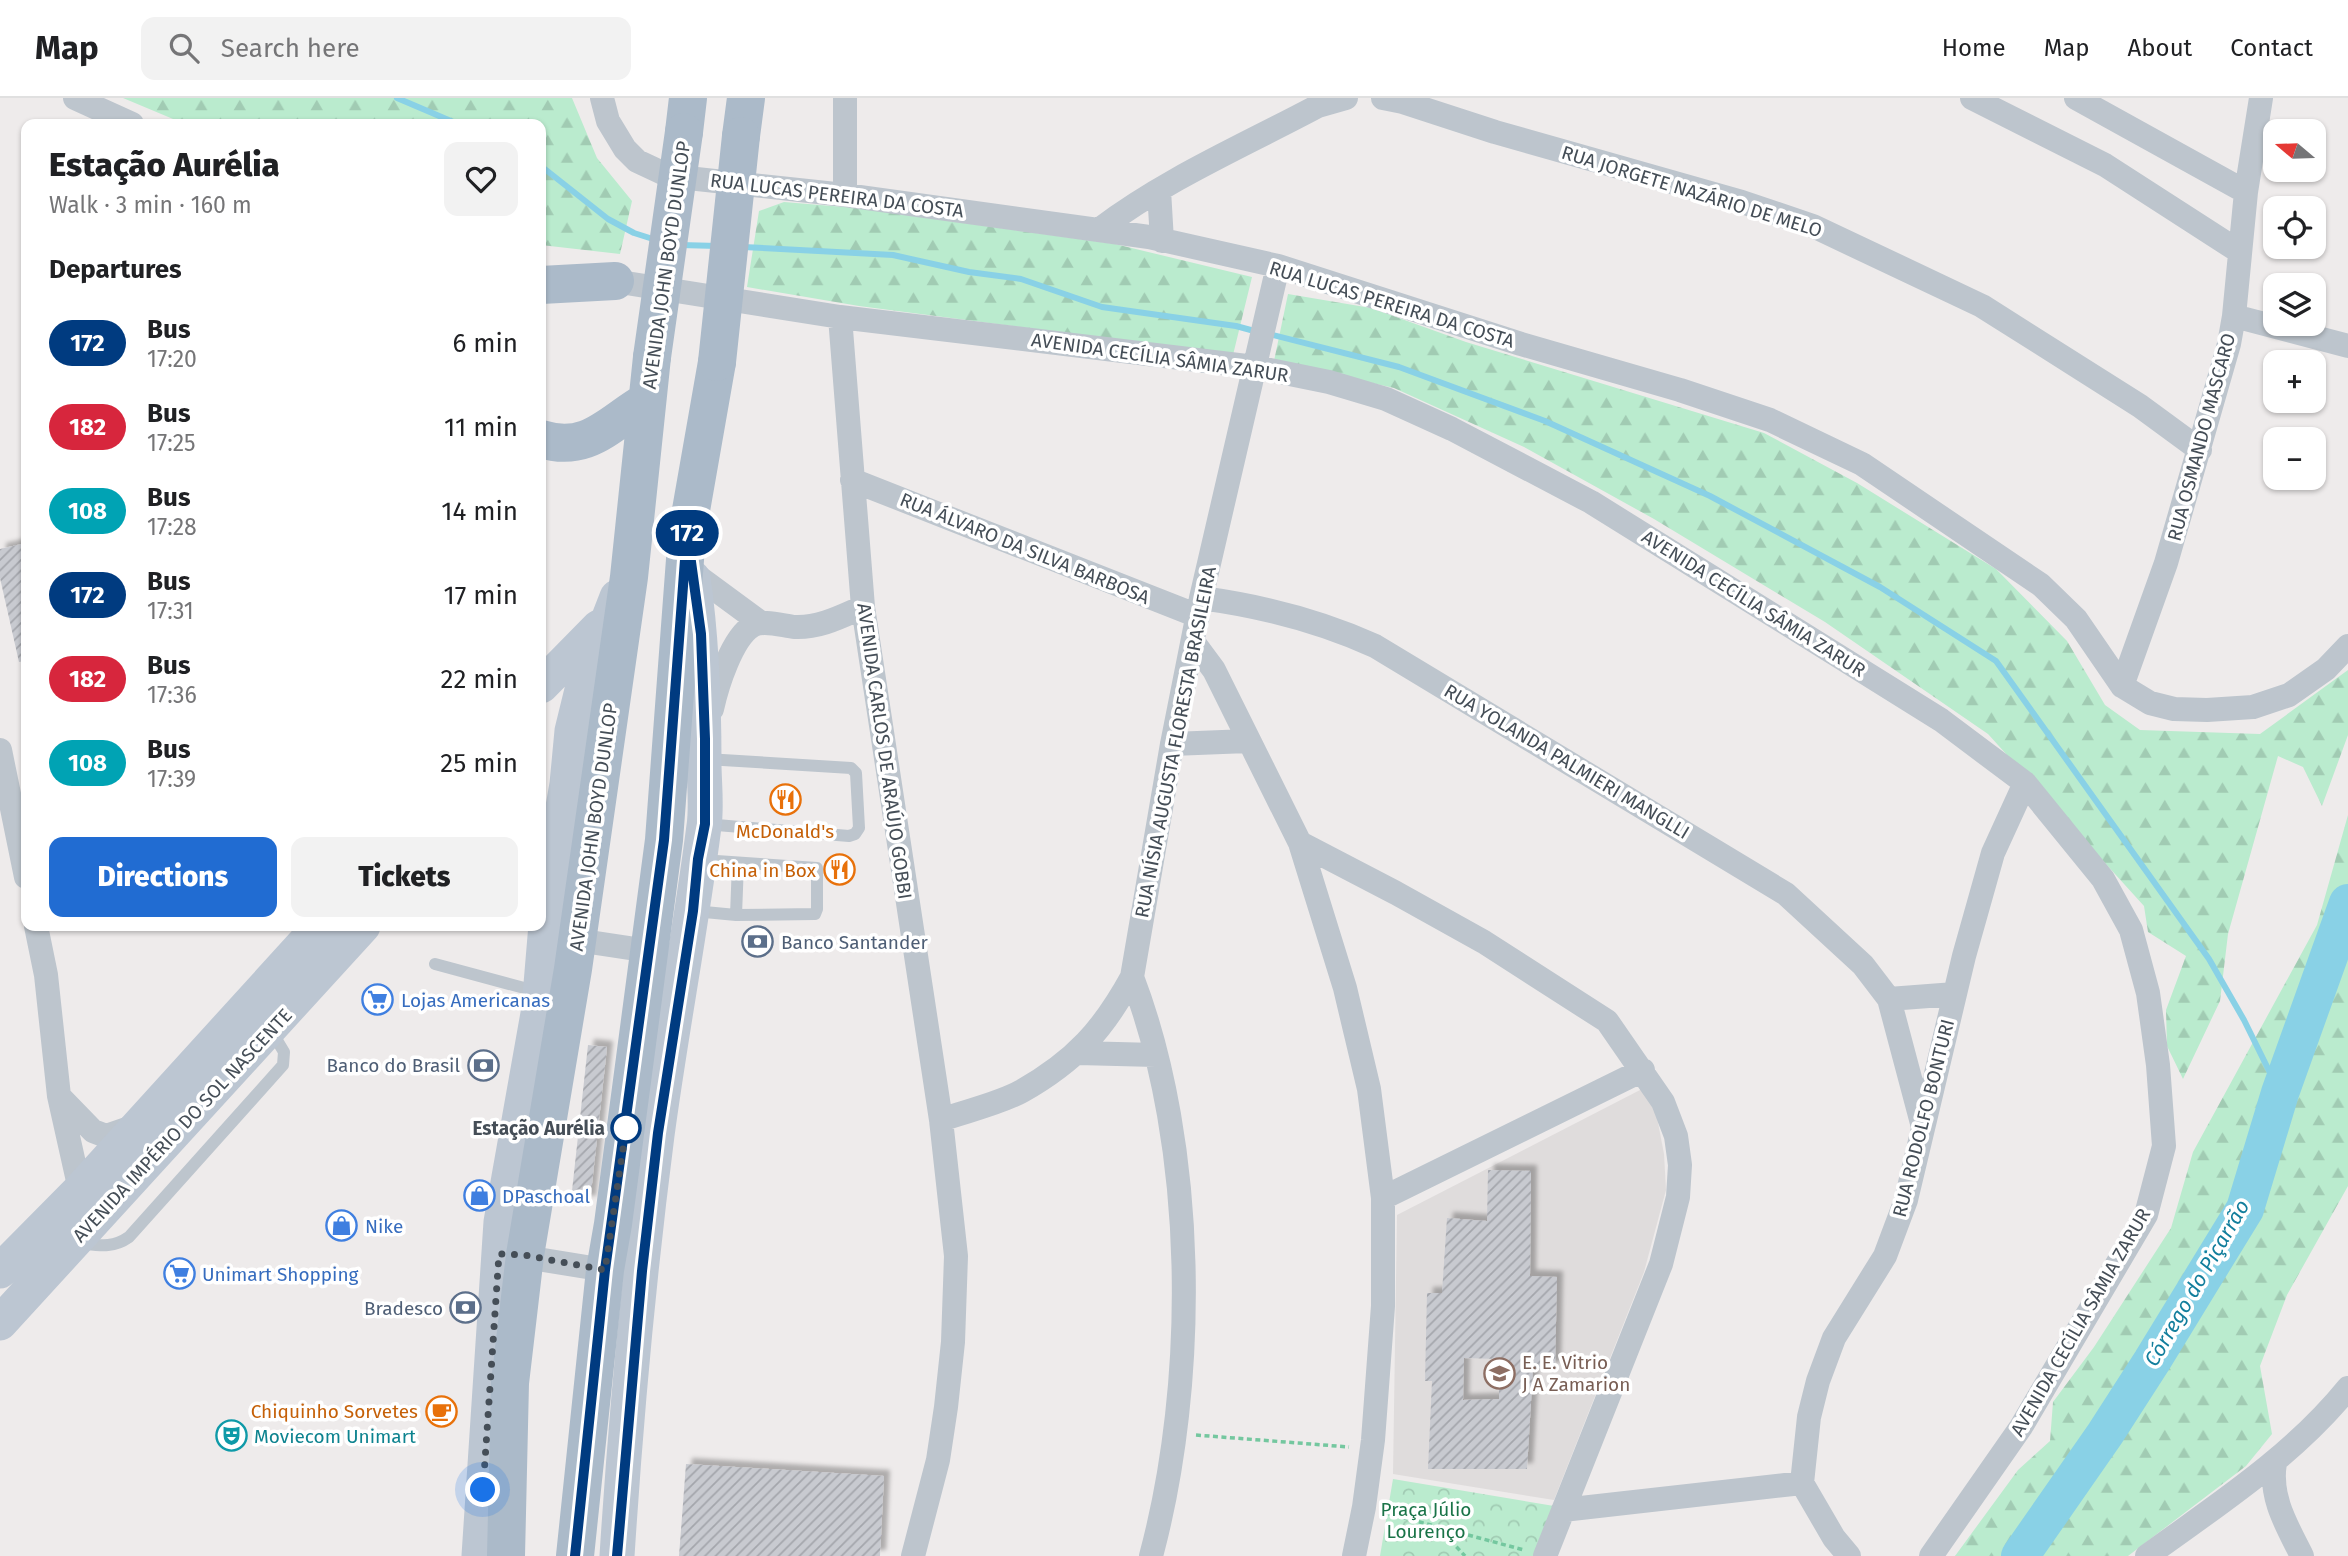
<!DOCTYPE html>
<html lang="en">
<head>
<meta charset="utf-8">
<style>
  body { margin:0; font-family:"Fira Sans",sans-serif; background:#f2f2f2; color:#202124; height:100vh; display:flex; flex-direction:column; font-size:26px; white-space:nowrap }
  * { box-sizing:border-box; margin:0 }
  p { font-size:23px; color:#757577 }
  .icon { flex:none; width:38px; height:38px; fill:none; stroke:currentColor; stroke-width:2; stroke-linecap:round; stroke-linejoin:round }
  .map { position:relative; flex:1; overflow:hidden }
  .sheet { position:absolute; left:21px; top:21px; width:525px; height:812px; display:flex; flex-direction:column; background:#fff; border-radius:14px; box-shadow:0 2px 5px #0004 }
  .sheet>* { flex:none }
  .badge { padding:0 14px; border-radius:23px; font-size:24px; line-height:46px }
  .needle { width:46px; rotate:289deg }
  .tools { position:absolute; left:2263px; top:21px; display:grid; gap:14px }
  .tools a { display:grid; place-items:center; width:63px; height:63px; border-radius:14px; background:#fff; box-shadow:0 2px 5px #0004; font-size:35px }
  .you { position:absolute; width:35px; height:35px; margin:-18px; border:5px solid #fff; border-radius:50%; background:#1a73e8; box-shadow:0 0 0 10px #1a73e833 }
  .map>.badge { position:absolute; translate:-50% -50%; box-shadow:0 0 0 4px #fff }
  h2 { padding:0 28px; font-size:26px; line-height:63px }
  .round { display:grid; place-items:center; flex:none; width:74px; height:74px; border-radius:14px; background:#f2f2f2 }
  .summary { display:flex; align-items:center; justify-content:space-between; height:119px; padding:0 28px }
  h1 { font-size:33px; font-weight:800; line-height:52px }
  .button { display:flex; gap:14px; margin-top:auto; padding:14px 28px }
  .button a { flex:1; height:80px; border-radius:14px; background:#216cd2; color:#fff; font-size:28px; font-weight:800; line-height:80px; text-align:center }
  .button a+a { background:#f2f2f2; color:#202124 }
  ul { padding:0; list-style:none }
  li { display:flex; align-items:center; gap:21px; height:84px; padding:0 28px }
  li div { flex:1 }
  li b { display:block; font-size:26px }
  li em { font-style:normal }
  li .badge { min-width:77px; font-weight:700; text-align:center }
  header { display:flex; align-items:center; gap:42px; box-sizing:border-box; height:98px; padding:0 35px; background:#fff; border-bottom:2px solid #e0e0e0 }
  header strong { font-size:33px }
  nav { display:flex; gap:38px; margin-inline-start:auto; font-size:24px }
  .search { width:490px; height:63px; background:#f2f2f2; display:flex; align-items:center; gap:18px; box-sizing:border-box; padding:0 24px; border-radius:14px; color:#757577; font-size:26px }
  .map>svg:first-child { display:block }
  .education { fill:#dfdcdc }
  .forest { fill:url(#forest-firs) }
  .park { fill:url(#park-crowns) }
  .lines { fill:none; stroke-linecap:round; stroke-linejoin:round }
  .stream { stroke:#89d1e6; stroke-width:6 }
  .river { stroke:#89d1e6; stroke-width:38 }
  .building { fill:url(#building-hatch); fill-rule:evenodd; filter:url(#shadow) }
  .path { stroke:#74c79f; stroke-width:3.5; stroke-dasharray:5 3.5; stroke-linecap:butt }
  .lane { stroke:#bdc5cd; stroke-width:12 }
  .street { stroke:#bdc5cd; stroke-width:24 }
  .secondary { stroke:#bcc6d2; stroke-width:35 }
  .primary { stroke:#abbac9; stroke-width:38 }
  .primary-bridge { stroke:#abbac9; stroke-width:38 }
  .line-casing { stroke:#fff; stroke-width:16 }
  .line { stroke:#003b80; stroke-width:10 }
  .walk { stroke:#454e57; stroke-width:7; stroke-dasharray:0 12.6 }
  .stop-dot { fill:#fff; stroke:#003b80; stroke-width:3.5 }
  .labels { text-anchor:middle; stroke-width:7; stroke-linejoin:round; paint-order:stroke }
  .street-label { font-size:19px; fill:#454e57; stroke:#fff }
  .food-label { font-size:19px; fill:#c56008; stroke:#fff; text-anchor:end }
  .service-label { font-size:19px; fill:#4e5e75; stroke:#fff; text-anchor:end }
  .shop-label { font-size:19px; fill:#366cbe; stroke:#fff; text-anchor:start }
  .stop-label { font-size:19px; font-weight:bold; fill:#454e57; stroke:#fff; text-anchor:end }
  .education-label { font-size:19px; fill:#785e54; stroke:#fff; text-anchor:start }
  .culture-label { font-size:19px; fill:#0d838f; stroke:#fff; text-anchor:start }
  .park-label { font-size:19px; fill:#1a7448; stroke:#fff }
  .water-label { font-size:21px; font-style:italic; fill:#127e9c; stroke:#fff }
</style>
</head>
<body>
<header>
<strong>Map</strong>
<div class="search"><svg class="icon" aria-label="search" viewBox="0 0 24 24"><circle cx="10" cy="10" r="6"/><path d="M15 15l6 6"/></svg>Search here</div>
<nav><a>Home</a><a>Map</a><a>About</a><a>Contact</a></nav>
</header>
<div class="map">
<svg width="2348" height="1458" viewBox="0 0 2348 1458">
  <defs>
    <pattern id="forest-firs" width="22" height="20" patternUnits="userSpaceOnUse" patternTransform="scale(1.75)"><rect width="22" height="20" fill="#baebce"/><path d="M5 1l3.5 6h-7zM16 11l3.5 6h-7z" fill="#a1cbb3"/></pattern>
    <pattern id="park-crowns" width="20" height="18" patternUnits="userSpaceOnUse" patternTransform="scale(1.75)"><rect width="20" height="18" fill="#baebce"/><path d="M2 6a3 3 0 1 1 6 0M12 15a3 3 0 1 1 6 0" fill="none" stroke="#a1cbb3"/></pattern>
    <pattern id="building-hatch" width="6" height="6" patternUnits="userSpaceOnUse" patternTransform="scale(1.75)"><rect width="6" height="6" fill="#c8cad0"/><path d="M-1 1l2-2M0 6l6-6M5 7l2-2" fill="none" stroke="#a4a6ac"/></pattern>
    <filter id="shadow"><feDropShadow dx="6" dy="-6" stdDeviation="2" flood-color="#0004"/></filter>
  </defs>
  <rect width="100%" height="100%" fill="#eeebeb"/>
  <path class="education" d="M 1642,991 L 1656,1014 L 1664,1056 L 1666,1092 L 1644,1174 L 1554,1402 L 1393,1376 L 1397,1117 Z"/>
  <path class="forest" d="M 123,0 L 572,0 L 597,60 L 632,103 L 620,156 L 541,147 L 541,26 L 185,26 Z
    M 784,104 L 856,110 L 1115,146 L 1252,179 L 1233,257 L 859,208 L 747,189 L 759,113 Z
    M 1288,196 L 1371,210 L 1466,244 L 1764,335 L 1857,385 L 1996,471 L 2067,543 L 2105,607 L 2140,632 L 2260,636 L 2348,572 L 2348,637 L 2322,708 L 2303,669 L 2278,658 L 2228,836 L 2220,903 L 2183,981 L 2167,948 L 2166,912 L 2186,858 L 2148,834 L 2144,808 L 1988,636 L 1825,524 L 1654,421 L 1524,349 L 1394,290 L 1274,263 Z
    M 2348,717 L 2348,1088 L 2287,1197 L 2260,1268 L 2272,1336 L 2246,1368 L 2128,1458 L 1955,1458 L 2018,1372 L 2050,1343 L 2053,1304 L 2094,1249 L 2171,1130 L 2193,1054 L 2317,827 Z"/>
  <path class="park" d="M 1393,1381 L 1554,1408 L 1534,1458 L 1380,1458 Z"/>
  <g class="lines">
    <path class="stream" d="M 397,0 L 458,26
      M 541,68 L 608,121 L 634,135 L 656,142
      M 680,147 L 718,148
      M 743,149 L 893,157 L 969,174 L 1021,181 L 1102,209 L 1236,228 L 1258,234
      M 1269,236 L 1399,269 L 1545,323 L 1710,398 L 1880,489 L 1996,563 L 2209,861 L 2244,922 L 2280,995"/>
    <path class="river" d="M 2020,1458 L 2105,1336 L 2152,1263 L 2245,1111 L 2280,995 L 2348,805"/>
  </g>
  <path class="building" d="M 26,445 L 26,563 L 19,564 L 0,480 L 0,451 Z
    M 588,947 L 607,949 L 590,1104 L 571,1102 Z
    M 1488,1072 L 1531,1073 L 1530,1178 L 1557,1179 L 1555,1270 L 1533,1270 L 1527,1371 L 1428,1371 L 1432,1283 L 1425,1283 L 1427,1195 L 1442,1195 L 1447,1120 L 1487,1123 ZM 1464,1260 L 1499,1261 L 1499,1301 L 1463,1302 Z
    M 686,1366 L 884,1378 L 880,1458 L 679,1458 Z"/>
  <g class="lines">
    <path class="path" d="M 1196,1337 L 1349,1349
      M 1386,1415 L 1524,1452
      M 1439,1430 L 1465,1458"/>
    <path class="lane" d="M 705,726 L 849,738 L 855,736 L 859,730 L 856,675 L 851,670 L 706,661
      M 702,762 L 817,770 L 817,811 L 815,816 L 736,817 L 738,765
      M 694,813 L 736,817
      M 435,866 L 539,894
      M 78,1145 C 98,1147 112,1151 129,1139 L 283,967 L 284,954 L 272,934"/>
    <path class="street" d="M 75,0 L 132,26
      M 602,0 L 608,23 L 625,51 L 637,63 L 669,78 L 845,97 L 1149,139 L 1278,168 L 1521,246 L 1680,292 L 1770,322 L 1862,366 L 2041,487 L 2076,521 L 2122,588 L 2150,605 L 2174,611 L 2207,612 L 2253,609 L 2289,597 L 2326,571 L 2348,548
      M 845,0 L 845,97
      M 1383,0 L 1403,4 L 1495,34 L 1742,104 L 1813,128 L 1982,208 L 2140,308 L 2200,352
      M 1972,0 L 2105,67 L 2240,154
      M 2076,0 L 2246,94
      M 1159,92 L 1162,143
      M 1100,131 C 1166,81 1245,47 1318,8 L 1346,0
      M 601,181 L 840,219 L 1255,269 L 1329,284 L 1386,301 L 1452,331 L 1591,404 L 1941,622 L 2025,685 L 2103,781 L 2131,832 L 2148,895 L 2158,967 L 2164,1048 L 2146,1117 L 2021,1329 L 1931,1458
      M 2234,218 L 2348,248
      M 840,219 L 863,509 L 941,1022 L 956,1158 L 953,1244 L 946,1309 L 938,1362 L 913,1458
      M 852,382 L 1198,518
      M 693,475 L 761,525
      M 1201,500 C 1261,508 1320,523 1375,548 L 1786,796 L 1863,867 L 1889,901 L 1923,1029
      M 1194,545 L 1214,572 L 1300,745 L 1345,890 L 1369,991 L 1383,1100 L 1383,1208 L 1373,1342 L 1364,1409 L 1354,1458
      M 2122,588 L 2166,465 L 2229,246 L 2234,218 L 2246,94 L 2261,0
      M 712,611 C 717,588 732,540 752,528 C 763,521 783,528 795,529 C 820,530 842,518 863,509
      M 1172,646 L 1248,643
      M 0,652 L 26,779
      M 1300,745 L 1396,795 L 1484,844 L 1607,923 L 1663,1004 L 1676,1038 L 1680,1067 L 1678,1099 L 1661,1166 L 1545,1458
      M 36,828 L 46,877 L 59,998 L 80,1092
      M 563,840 L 649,853 L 661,857
      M 1132,879 C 1197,1049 1198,1283 1151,1458
      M 1889,901 L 1955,896
      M 1078,955 L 1156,957
      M 59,998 L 93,1033 L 106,1038 L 135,1028
      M 941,1022 C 966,1013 999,1006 1022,993 C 1075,963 1103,932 1132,879 L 1172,646 L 1201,500 L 1278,168
      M 1383,1100 L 1643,972
      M 513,1157 L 605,1172 L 619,1173
      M 2275,1365 C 2269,1399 2287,1428 2302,1458
      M 1563,1412 L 1802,1385
      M 1849,1458 L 1834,1440 L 1802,1385 L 1809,1319 L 1818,1283 L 1834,1240 L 1885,1158 L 1906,1102 L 1964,858 L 1993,755 L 2025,685
      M 2147,1458 C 2217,1407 2292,1359 2348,1290"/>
    <path class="secondary" d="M 541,588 L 599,529
      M 0,1173 L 80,1092 L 320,828
      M 0,1225 L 363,828
      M 479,1458 L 501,1124 L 539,910 L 549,791 L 567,686 L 572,633 L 584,584 L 617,499
      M 617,1458 C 626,1317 639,1176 657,1037 C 671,933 691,831 704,728 C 707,708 704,685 704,665 C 704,602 702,542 693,480"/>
    <path class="primary" d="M 684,34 L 688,0
      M 741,38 L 746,0
      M 541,187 L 615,183
      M 541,341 C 589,356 610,324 647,303
      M 506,1458 L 510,1285 L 525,1157 L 573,871 L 629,479 L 652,259
      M 575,1458 L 605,1172 L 613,1126 L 664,742 L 687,435 L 717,264"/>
    <path class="primary-bridge" d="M 652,259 L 684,34
      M 717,264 L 741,38"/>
  </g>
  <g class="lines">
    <defs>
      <path id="line" d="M 575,1458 L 605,1172 L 664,742 L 687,435 L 701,536 L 705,641 L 705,726 L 698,761 L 693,813 L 658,1035 L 642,1173 L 617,1458"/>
    </defs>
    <use href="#line" class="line-casing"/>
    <use href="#line" class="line"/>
    <path class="walk" d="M 483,1392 L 499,1156 L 524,1157 L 605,1172 L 628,1017 L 626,1030"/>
  </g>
  <defs>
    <symbol id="restaurant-ring" viewBox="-11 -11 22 22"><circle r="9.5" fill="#fff" stroke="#e8710a" stroke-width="1.5"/><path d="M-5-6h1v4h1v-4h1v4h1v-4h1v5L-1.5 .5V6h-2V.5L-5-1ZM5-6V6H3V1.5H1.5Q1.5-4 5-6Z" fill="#e8710a"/></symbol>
    <symbol id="bank-ring" viewBox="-11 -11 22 22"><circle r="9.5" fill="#fff" stroke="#5c6f8a" stroke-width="1.5"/><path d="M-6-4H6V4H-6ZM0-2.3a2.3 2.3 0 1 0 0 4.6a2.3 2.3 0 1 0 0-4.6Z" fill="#5c6f8a"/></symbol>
    <symbol id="supermarket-ring" viewBox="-11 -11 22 22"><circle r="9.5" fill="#fff" stroke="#3f7fe0" stroke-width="1.5"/><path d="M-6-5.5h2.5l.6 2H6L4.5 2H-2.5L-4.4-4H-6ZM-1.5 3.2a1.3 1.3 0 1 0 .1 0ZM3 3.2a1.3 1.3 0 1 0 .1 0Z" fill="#3f7fe0"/></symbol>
    <symbol id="shop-ring" viewBox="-11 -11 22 22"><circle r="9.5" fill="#fff" stroke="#3f7fe0" stroke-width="1.5"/><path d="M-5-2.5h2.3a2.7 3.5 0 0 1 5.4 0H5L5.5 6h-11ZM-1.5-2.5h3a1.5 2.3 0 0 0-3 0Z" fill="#3f7fe0"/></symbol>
    <symbol id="school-ring" viewBox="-11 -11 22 22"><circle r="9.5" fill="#fff" stroke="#8d6e63" stroke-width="1.5"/><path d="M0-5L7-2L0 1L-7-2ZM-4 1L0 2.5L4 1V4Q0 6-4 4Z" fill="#8d6e63"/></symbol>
    <symbol id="cafe-ring" viewBox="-11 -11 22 22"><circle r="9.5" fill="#fff" stroke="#e8710a" stroke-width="1.5"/><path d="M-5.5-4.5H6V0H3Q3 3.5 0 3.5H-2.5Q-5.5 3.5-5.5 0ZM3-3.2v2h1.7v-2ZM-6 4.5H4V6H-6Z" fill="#e8710a"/></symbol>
    <symbol id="theatre-ring" viewBox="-11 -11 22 22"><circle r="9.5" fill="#fff" stroke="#0f9aa8" stroke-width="1.5"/><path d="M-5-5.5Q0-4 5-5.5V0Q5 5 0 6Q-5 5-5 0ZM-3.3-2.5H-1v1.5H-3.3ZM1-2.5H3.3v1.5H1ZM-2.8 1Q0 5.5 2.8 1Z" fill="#0f9aa8"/></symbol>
  </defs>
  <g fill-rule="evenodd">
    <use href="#restaurant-ring" x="768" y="684" width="35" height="35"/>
    <use href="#restaurant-ring" x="822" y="754" width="35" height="35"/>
    <use href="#bank-ring" x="740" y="826" width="35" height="35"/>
    <use href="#supermarket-ring" x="360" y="884" width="35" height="35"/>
    <use href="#bank-ring" x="466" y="950" width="35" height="35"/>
    <use href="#shop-ring" x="462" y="1080" width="35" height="35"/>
    <use href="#shop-ring" x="324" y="1110" width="35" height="35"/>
    <use href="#supermarket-ring" x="162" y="1158" width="35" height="35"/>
    <use href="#bank-ring" x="448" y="1192" width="35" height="35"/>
    <use href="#school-ring" x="1482" y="1258" width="35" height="35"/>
    <use href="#cafe-ring" x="424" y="1296" width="35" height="35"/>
    <use href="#theatre-ring" x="214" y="1320" width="35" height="35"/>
  </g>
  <circle class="stop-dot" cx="626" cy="1030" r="14"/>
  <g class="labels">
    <g class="street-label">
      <text transform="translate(1692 93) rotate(17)" y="7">RUA JORGETE NAZÁRIO DE MELO</text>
      <text transform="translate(837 97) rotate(7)" y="7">RUA LUCAS PEREIRA DA COSTA</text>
      <text transform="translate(666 167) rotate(-82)" y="7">AVENIDA JOHN BOYD DUNLOP</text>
      <text transform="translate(1392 206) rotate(17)" y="7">RUA LUCAS PEREIRA DA COSTA</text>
      <text transform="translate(1160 259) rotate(8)" y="7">AVENIDA CECÍLIA SÂMIA ZARUR</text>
      <text transform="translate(2201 339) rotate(-75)" y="7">RUA OSMANDO MASCARO</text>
      <text transform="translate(1025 450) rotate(22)" y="7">RUA ÁLVARO DA SILVA BARBOSA</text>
      <text transform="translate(1754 505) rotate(32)" y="7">AVENIDA CECÍLIA SÂMIA ZARUR</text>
      <text transform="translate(1175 644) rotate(-79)" y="7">RUA NÍSIA AUGUSTA FLORESTA BRASILEIRA</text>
      <text transform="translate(885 653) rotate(82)" y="7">AVENIDA CARLOS DE ARAÚJO GOBBI</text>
      <text transform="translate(1567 663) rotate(31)" y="7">RUA YOLANDA PALMIERI MANGLLI</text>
      <text transform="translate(593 729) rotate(-82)" y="7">AVENIDA JOHN BOYD DUNLOP</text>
      <text transform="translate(1923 1020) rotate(-76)" y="7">RUA RODOLFO BONTURI</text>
      <text transform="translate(182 1027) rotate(-47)" y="7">AVENIDA IMPÉRIO DO SOL NASCENTE</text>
      <text transform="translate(2080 1224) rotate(-60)" y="7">AVENIDA CECÍLIA SÂMIA ZARUR</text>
    </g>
    <g class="food-label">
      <text x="785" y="740" text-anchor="middle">McDonald's</text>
      <text x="816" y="779">China in Box</text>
      <text x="418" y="1320">Chiquinho Sorvetes</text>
    </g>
    <g class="service-label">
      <text x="781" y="851" text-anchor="start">Banco Santander</text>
      <text x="460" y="974">Banco do Brasil</text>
      <text x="443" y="1217">Bradesco</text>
    </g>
    <g class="shop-label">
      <text x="401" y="909">Lojas Americanas</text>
      <text x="502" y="1105">DPaschoal</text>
      <text x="365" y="1135">Nike</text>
      <text x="202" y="1183">Unimart Shopping</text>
    </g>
    <g class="stop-label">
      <text x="605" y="1037">Estação Aurélia</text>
    </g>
    <g class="education-label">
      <text x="1522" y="1271">E. E. Vitrio<tspan x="1522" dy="22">J A Zamarion</tspan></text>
    </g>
    <g class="culture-label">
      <text x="254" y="1345">Moviecom Unimart</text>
    </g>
    <g class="park-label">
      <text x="1426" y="1418">Praça Júlio<tspan x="1426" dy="22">Lourenço</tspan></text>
    </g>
    <g class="water-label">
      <text transform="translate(2197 1185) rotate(-60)" y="7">Córrego do Piçarrão</text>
    </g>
  </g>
</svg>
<div class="tools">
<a><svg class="needle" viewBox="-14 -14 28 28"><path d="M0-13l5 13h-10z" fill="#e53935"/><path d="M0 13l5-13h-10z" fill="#757577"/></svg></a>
<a><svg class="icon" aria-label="locate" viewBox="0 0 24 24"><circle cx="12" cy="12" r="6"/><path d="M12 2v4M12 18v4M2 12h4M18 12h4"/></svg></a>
<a><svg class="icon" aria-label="layers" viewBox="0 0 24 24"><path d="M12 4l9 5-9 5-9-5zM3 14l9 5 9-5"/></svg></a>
<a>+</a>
<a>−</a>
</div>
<div class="you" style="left:483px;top:1392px"></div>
<b class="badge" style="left:687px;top:435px;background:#003b80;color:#fff">172</b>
<section class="sheet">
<div class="summary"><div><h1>Estação Aurélia</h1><p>Walk · 3 min · 160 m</p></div><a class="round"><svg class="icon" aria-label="heart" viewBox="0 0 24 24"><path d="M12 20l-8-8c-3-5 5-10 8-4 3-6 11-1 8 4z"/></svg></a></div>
<h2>Departures</h2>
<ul>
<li><span class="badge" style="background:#003b80;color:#fff">172</span><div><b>Bus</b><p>17:20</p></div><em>6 min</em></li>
<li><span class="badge" style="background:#d7263d;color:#fff">182</span><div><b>Bus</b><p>17:25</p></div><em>11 min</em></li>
<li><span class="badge" style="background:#00a3b4;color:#fff">108</span><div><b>Bus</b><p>17:28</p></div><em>14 min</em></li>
<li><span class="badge" style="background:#003b80;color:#fff">172</span><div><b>Bus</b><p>17:31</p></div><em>17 min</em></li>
<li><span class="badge" style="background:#d7263d;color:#fff">182</span><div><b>Bus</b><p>17:36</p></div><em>22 min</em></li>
<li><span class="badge" style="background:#00a3b4;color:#fff">108</span><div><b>Bus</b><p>17:39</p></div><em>25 min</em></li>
</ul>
<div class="button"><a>Directions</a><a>Tickets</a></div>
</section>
</div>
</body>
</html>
